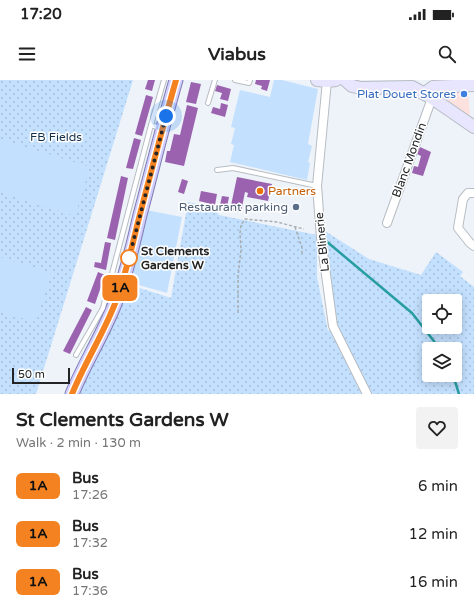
<!DOCTYPE html>
<html lang="en">
<head>
<meta charset="utf-8">
<style>
  body { margin:0; font-family:"Varela Round",sans-serif; background:#f2f2f2; color:#222; height:100vh; display:flex; flex-direction:column; font-size:15px; white-space:nowrap }
  * { box-sizing:border-box; margin:0 }
  p { font-size:13px; color:#767676 }
  .icon { flex:none; width:22px; height:22px; fill:none; stroke:currentColor; stroke-width:2; stroke-linecap:round; stroke-linejoin:round }
  .map { position:relative; height:314px; overflow:hidden }
  .sheet { display:flex; flex-direction:column; background:#fff; flex:1 }
  .sheet>* { flex:none }
  .badge { padding:0 8px; border-radius:6px; font-size:14px; line-height:26px }
  .buttons { position:absolute; left:422px; top:214px; display:grid; gap:8px }
  .buttons a { display:grid; place-items:center; width:40px; height:40px; border-radius:4px; background:#fff; box-shadow:0 2px 10px #0003; font-size:20px }
  .scale { position:absolute; left:12px; bottom:10px; width:58px; box-sizing:border-box; padding-left:4px; border:2px solid #222426; border-top:0; font-size:11px; line-height:14px; white-space:nowrap; color:#222426; -webkit-text-stroke:3px #fff; paint-order:stroke }
  .you { position:absolute; width:20px; height:20px; margin:-10px; border:3px solid #fff; border-radius:50%; background:#1a73e8; box-shadow:0 0 0 6px #1a73e833 }
  .map>.badge { position:absolute; translate:-50% -50%; box-shadow:0 0 0 2px #fff }
  .round { display:grid; place-items:center; flex:none; width:42px; height:42px; border-radius:4px; background:#f2f2f2 }
  .summary { display:flex; align-items:center; justify-content:space-between; height:68px; padding:0 16px }
  h1 { font-size:19px; font-weight:800; line-height:30px }
  ul { padding:0; list-style:none }
  li { display:flex; align-items:center; gap:12px; height:48px; padding:0 16px }
  li div { flex:1 }
  li b { display:block; font-size:15px }
  li em { font-style:normal }
  li .badge { min-width:44px; font-weight:700; text-align:center }
  .status { display:flex; justify-content:space-between; align-items:center; height:28px; padding:0 20px; background:#fff; direction:ltr }
  .status svg { height:11px; fill:currentColor }
  header { display:flex; justify-content:space-between; align-items:center; height:52px; padding:0 16px; background:#fff; font-size:18px; font-weight:800 }
  .map>svg:first-child { display:block }
  .commercial { fill:#fce1df }
  .grass { fill:url(#grass-dots); fill-rule:evenodd }
  .garden { fill:#c3e0fe }
  .lines { fill:none; stroke-linecap:round; stroke-linejoin:round }
  .stream { stroke:#289ea2; stroke-width:2.5 }
  .building { fill:#9b63af }
  .service-casing { stroke:#b7bdc2; stroke-width:6 }
  .minor-casing { stroke:#b7bdc2; stroke-width:10 }
  .secondary-casing { stroke:#b7bdc2; stroke-width:14 }
  .primary-casing { stroke:#807cb2; stroke-width:15 }
  .path { stroke:#a8adb1; stroke-width:1.5; stroke-dasharray:3 2; stroke-linecap:butt }
  .service { stroke:#fff; stroke-width:4 }
  .minor { stroke:#fff; stroke-width:8 }
  .secondary { stroke:#e8e6ff; stroke-width:12 }
  .primary { stroke:#d1cdfe; stroke-width:13 }
  .line-casing { stroke:#fff; stroke-width:9 }
  .line { stroke:#f58220; stroke-width:6 }
  .walk { stroke:#222426; stroke-width:4; stroke-dasharray:0 7.2 }
  .shop-dot { fill:#3f7fe0; stroke:#fff; stroke-width:1.5 }
  .food-dot { fill:#e8710a; stroke:#fff; stroke-width:1.5 }
  .service-dot { fill:#5c6f8a; stroke:#fff; stroke-width:1.5 }
  .stop-dot { fill:#fff; stroke:#f58220; stroke-width:2 }
  .labels { text-anchor:middle; stroke-width:3; stroke-linejoin:round; paint-order:stroke }
  .shop-label { font-size:12px; fill:#366cbe; stroke:#fff; text-anchor:end }
  .park-label { font-size:12px; fill:#102f4b; stroke:#fff }
  .street-label { font-size:12px; fill:#222426; stroke:#fff }
  .food-label { font-size:12px; fill:#c56008; stroke:#fff; text-anchor:start }
  .service-label { font-size:12px; fill:#4e5e75; stroke:#fff; text-anchor:end }
  .stop-label { font-size:12px; font-weight:bold; fill:#222426; stroke:#fff; text-anchor:start }
</style>
</head>
<body>
<div class="status"><b>17:20</b><svg viewBox="0 0 49 12"><path d="M0 12V9h3v3zM5 12V6h3v6zM10 12V3h3v9zM15 12V0h3v12zM26 1h20v11H26zM47 4h2v5h-2z"/></svg></div>
<header><svg class="icon" aria-label="menu" viewBox="0 0 24 24"><path d="M4 6h16M4 12h16M4 18h16"/></svg>Viabus<svg class="icon" aria-label="search" viewBox="0 0 24 24"><circle cx="10" cy="10" r="6"/><path d="M15 15l6 6"/></svg></header>
<div class="map">
<svg width="474" height="314" viewBox="0 0 474 314">
  <defs>
    <pattern id="grass-dots" width="8" height="8" patternUnits="userSpaceOnUse"><rect width="8" height="8" fill="#c3e0fe"/><path d="M2 2h.1M6 6h.1" fill="none" stroke="#a7c0da" stroke-width="1.8" stroke-linecap="round"/></pattern>
  </defs>
  <rect width="100%" height="100%" fill="#edf3f9"/>
  <path class="commercial" d="M 468,10 L 470,35 L 465,35 L 446,22 L 445,11 Z"/>
  <path class="grass" d="M 0,0 L 133,0 L 36,314 L 0,314 Z
    M 188,122 L 214,127 L 219,135 L 317,155 L 317,197 L 328,251 L 337,247 L 334,230 L 325,151 L 369,179 L 421,195 L 436,172 L 463,192 L 460,196 L 474,207 L 474,314 L 76,314 L 127,204 L 171,218 ZM 429,221 L 455,221 L 455,247 L 429,247 ZM 429,269 L 455,269 L 455,295 L 429,295 Z"/>
  <path class="garden" d="M 274,0 L 282,0 L 318,9 L 308,64 L 312,66 L 308,82 L 310,83 L 307,100 L 230,82 L 234,65 L 231,64 L 235,48 L 231,47 L 240,10 L 270,17 Z
    M 0,59 L 90,87 L 75,136 L 0,112 Z
    M 146,130 L 182,137 L 167,213 L 128,202 Z
    M 0,177 L 51,193 L 36,242 L 0,232 Z"/>
  <g class="lines">
    <path class="stream" d="M 326,161 L 412,233 L 440,269
      M 453,295 L 459,314"/>
  </g>
  <path class="building" d="M 148,0 L 155,0 L 152,11 L 145,9 Z
    M 256,0 L 270,0 L 267,11 L 261,9 L 262,6 L 255,4 Z
    M 191,2 L 201,4 L 196,24 L 186,22 Z
    M 217,5 L 231,9 L 228,21 L 220,19 L 222,13 L 215,11 Z
    M 146,15 L 153,17 L 142,56 L 135,54 Z
    M 221,23 L 228,25 L 225,37 L 211,33 L 213,27 L 220,29 Z
    M 187,25 L 198,28 L 184,86 L 165,82 L 167,71 L 170,71 L 174,54 L 180,55 Z
    M 134,58 L 141,60 L 133,89 L 126,88 Z
    M 420,67 L 431,72 L 423,96 L 412,93 L 414,86 L 418,87 L 421,76 L 417,74 Z
    M 121,96 L 128,98 L 115,160 L 107,158 Z
    M 237,97 L 272,104 L 268,121 L 247,117 L 248,113 L 245,112 L 241,132 L 230,130 Z
    M 182,99 L 188,101 L 184,114 L 178,112 Z
    M 201,111 L 217,114 L 215,125 L 199,121 Z
    M 222,116 L 229,117 L 227,127 L 220,125 Z
    M 105,162 L 111,163 L 106,190 L 94,187 L 95,182 L 101,183 Z
    M 98,192 L 105,195 L 95,224 L 87,221 Z
    M 86,227 L 92,230 L 70,274 L 63,271 Z"/>
  <g class="lines">
    <defs>
      <path id="service" d="M 235,0 L 249,3 L 250,0
        M 208,23 L 215,0
        M 151,45 L 164,0
        M 217,90 L 233,88 L 317,106
        M 76,275 L 103,228 L 151,45 L 160,48"/>
      <path id="minor" d="M 327,1 L 317,106 L 321,158 L 333,246 L 367,314
        M 474,113 L 468,113 L 463,119 L 458,148 L 470,163 L 474,166
        M 387,143 L 432,18"/>
      <path id="secondary" d="M 317,0 L 327,1 L 336,0
        M 345,0 L 352,6 L 361,8 L 412,7 L 432,18 L 474,47
        M 425,13 L 433,7 L 474,5"/>
      <path id="primary" d="M 72,314 C 85,282 104,253 116,221 C 127,193 133,164 140,135 C 152,90 163,45 176,0"/>
    </defs>
    <use href="#service" class="service-casing"/>
    <use href="#minor" class="minor-casing"/>
    <use href="#secondary" class="secondary-casing"/>
    <use href="#primary" class="primary-casing"/>
    <path class="path" d="M 295,147 L 302,168 L 302,174
      M 238,233 L 238,196 L 241,170 L 240,153 L 241,145 L 245,139 L 277,142 L 304,149"/>
    <use href="#service" class="service"/>
    <use href="#minor" class="minor"/>
    <use href="#secondary" class="secondary"/>
    <use href="#primary" class="primary"/>
  </g>
  <g class="lines">
    <defs>
      <path id="line" d="M 72,314 C 85,282 104,253 116,221 C 126,194 132,166 139,138 C 151,92 163,46 176,0"/>
    </defs>
    <use href="#line" class="line-casing"/>
    <use href="#line" class="line"/>
    <path class="walk" d="M 129,178 L 166,36"/>
  </g>
  <circle class="shop-dot" cx="464" cy="14" r="4"/>
  <circle class="food-dot" cx="260" cy="111" r="4"/>
  <circle class="service-dot" cx="296" cy="127" r="4"/>
  <circle class="stop-dot" cx="129" cy="178" r="8"/>
  <g class="labels">
    <g class="shop-label">
      <text x="456" y="18">Plat Douet Stores</text>
    </g>
    <g class="park-label">
      <text x="56" y="61">FB Fields</text>
    </g>
    <g class="street-label">
      <text transform="translate(409 80) rotate(-70)" y="4">Blanc Mondin</text>
      <text transform="translate(322 162) rotate(-96)" y="4">La Blinerie</text>
    </g>
    <g class="food-label">
      <text x="268" y="115">Partners</text>
    </g>
    <g class="service-label">
      <text x="288" y="131">Restaurant parking</text>
    </g>
    <g class="stop-label">
      <text x="141" y="175">St Clements<tspan x="141" dy="14">Gardens W</tspan></text>
    </g>
  </g>
</svg>
<div class="buttons">
<a><svg class="icon" aria-label="locate" viewBox="0 0 24 24"><circle cx="12" cy="12" r="6"/><path d="M12 2v4M12 18v4M2 12h4M18 12h4"/></svg></a>
<a><svg class="icon" aria-label="layers" viewBox="0 0 24 24"><path d="M12 4l9 5-9 5-9-5zM3 14l9 5 9-5"/></svg></a>
</div>
<div class="scale">50 m</div>
<div class="you" style="left:166px;top:36px"></div>
<b class="badge" style="left:120px;top:208px;background:#f58220;color:#111">1A</b>
</div>
<section class="sheet">
<div class="summary"><div><h1>St Clements Gardens W</h1><p>Walk · 2 min · 130 m</p></div><a class="round"><svg class="icon" aria-label="heart" viewBox="0 0 24 24"><path d="M12 20l-8-8c-3-5 5-10 8-4 3-6 11-1 8 4z"/></svg></a></div>
<ul>
<li><span class="badge" style="background:#f58220;color:#111">1A</span><div><b>Bus</b><p>17:26</p></div><em>6 min</em></li>
<li><span class="badge" style="background:#f58220;color:#111">1A</span><div><b>Bus</b><p>17:32</p></div><em>12 min</em></li>
<li><span class="badge" style="background:#f58220;color:#111">1A</span><div><b>Bus</b><p>17:36</p></div><em>16 min</em></li>
</ul>
</section>
</body>
</html>
